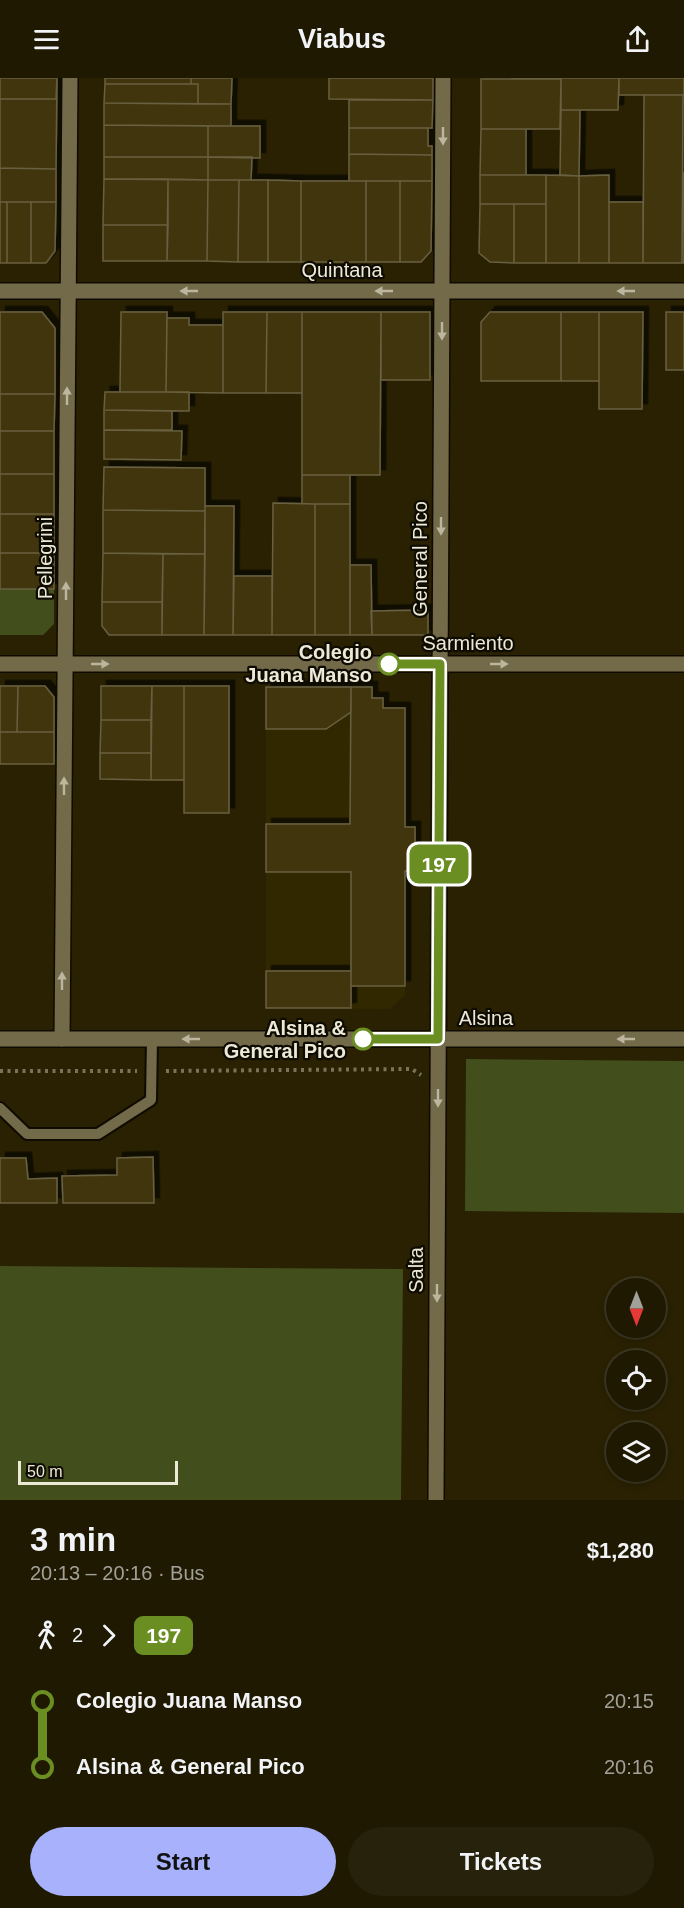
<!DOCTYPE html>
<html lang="en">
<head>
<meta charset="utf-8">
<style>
  body { margin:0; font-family:Arial,sans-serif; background:#27220c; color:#f1f3f6; height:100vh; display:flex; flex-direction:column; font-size:22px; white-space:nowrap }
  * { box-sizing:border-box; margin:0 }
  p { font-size:20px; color:#a1a099 }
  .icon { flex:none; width:33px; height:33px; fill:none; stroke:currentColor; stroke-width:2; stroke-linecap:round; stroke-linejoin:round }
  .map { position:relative; height:1422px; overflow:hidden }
  .side { display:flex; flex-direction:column; background:#1f1902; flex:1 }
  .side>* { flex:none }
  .badge { padding:0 12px; border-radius:9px; font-size:21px; line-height:39px }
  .needle { width:39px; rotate:180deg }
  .buttons { position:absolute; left:606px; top:1200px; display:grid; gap:12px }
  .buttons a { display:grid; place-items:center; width:60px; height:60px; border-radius:50%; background:#1f1902; box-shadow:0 3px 9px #0003,0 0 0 2px #3c3824; font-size:30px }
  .scale { position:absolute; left:18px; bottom:15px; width:160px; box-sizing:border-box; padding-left:6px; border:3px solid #ede9d7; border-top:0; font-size:16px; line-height:21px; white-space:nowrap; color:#ede9d7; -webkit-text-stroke:4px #0e0b02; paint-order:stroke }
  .map>.badge { position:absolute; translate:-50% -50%; box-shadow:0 0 0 3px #fff }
  .legs { display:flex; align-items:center; gap:9px; height:66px; padding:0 30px; font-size:20px }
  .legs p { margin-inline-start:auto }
  .summary { display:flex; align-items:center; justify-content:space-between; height:102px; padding:0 30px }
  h1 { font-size:33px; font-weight:800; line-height:45px }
  .action { display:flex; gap:12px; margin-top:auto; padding:12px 30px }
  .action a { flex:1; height:69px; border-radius:36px; background:#a7b1fc; color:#111; font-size:24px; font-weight:800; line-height:69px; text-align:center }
  .action a+a { background:#27220c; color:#f1f3f6 }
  ul { padding:0 30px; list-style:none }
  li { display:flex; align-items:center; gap:21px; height:66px; font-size:22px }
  li i { display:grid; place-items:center; width:9px; height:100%; margin:0 8px; background:currentColor }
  li i::after { content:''; width:15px; height:15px; margin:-8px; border:4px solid; border-radius:50%; background:#1f1902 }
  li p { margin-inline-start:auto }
  li:first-child i { background:linear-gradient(#0000 50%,currentColor 0) }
  li:last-child i { background:linear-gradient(currentColor 50%,#0000 0) }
  header { display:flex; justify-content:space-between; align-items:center; height:78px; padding:0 30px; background:#1f1902; font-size:27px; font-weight:800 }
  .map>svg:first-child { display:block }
  .built { fill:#322800 }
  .green { fill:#424e1c }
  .building { fill:#40360f; stroke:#686040; stroke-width:1.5; filter:url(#shadow) }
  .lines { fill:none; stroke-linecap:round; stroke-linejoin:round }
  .service-casing { stroke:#100b00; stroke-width:14 }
  .minor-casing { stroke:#100b00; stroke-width:18 }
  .tertiary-casing { stroke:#100b00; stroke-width:18 }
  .path { stroke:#7a7359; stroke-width:4; stroke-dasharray:3 4.5; stroke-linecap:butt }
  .service { stroke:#736a4a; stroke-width:10 }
  .minor { stroke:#736a4a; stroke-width:15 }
  .tertiary { stroke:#736a4a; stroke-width:15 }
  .oneway { fill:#bcb69f }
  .line-1-casing { stroke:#fff; stroke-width:14 }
  .line-1 { stroke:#6b8e23; stroke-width:9 }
  .stop-1-dot { fill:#fff; stroke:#6b8e23; stroke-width:3 }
  .labels { text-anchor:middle; stroke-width:4.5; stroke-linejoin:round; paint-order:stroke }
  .street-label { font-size:20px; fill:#ede9d7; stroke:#0e0b02 }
  .stop-label { font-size:20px; font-weight:bold; fill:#ede9d7; stroke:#0e0b02; text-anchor:end }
</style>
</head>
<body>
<header><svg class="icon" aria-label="menu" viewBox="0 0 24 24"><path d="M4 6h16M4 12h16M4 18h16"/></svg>Viabus<svg class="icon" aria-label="share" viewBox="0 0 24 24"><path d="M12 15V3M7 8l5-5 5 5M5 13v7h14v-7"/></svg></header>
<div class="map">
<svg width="684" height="1422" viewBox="0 0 684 1422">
  <defs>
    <filter id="shadow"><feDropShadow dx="5.5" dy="-5.5" stdDeviation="0" flood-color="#0009"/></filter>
  </defs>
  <rect width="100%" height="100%" fill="#292102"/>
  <path class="built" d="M 266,609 L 372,609 L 372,620 L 383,620 L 383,630 L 405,630 L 405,748 L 415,749 L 415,793 L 405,793 L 405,917 L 390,931 L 266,930 Z"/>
  <path class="green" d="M 0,511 L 54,511 L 54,546 L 43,557 L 0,557 Z
    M 466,981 L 684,983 L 684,1135 L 465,1133 Z
    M 0,1188 L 403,1191 L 401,1422 L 0,1422 Z"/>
  <path class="building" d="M 0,0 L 57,0 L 56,91 L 0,90 Z
    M 0,0 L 57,0 L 56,21 L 0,21 Z
    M 105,0 L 191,0 L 191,6 L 105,6 Z
    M 191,0 L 232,0 L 231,26 L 198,26 L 198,6 L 191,6 Z
    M 329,0 L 433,0 L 433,22 L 329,21 Z
    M 511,0 L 561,0 L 561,1 Z
    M 561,0 L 619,0 L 618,32 L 561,32 Z
    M 619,0 L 684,0 L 684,17 L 619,17 Z
    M 481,1 L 561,1 L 560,51 L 481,51 Z
    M 105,6 L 198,6 L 198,26 L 104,25 Z
    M 644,17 L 683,17 L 682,185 L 643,185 Z
    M 349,22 L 433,22 L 432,50 L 349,50 Z
    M 104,25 L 231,26 L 231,48 L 104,47 Z
    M 561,32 L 580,32 L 579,98 L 560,97 Z
    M 104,47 L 208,48 L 208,79 L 104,79 Z
    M 208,48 L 260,48 L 260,80 L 208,79 Z
    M 349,50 L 428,50 L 428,68 L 432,68 L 432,77 L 349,76 Z
    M 481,51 L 526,51 L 526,97 L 480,97 Z
    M 349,76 L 432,77 L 432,103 L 349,103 Z
    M 104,79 L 208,79 L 208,102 L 104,101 Z
    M 208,79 L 252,79 L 251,102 L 208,102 Z
    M 0,90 L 56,91 L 56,124 L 0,124 Z
    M 683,95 L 684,95 L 684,185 L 682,185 Z
    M 480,97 L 546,97 L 546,126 L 480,126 Z
    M 546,97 L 579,98 L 579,185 L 546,185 Z
    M 609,97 L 609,185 L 579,185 L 579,98 Z
    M 104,101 L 168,101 L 168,147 L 103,147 Z
    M 168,101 L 208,102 L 207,183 L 167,183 Z
    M 208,102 L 239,102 L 238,184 L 207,183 Z
    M 239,102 L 268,102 L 268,184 L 238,184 Z
    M 268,102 L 301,103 L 301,184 L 268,184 Z
    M 301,103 L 366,103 L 366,184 L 301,184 Z
    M 366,103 L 400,103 L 400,184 L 366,184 Z
    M 400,103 L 432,103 L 431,173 L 421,184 L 400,184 Z
    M 0,124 L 7,124 L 7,185 L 0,185 Z
    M 7,124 L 31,124 L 31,185 L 7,185 Z
    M 31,124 L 56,124 L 55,173 L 46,185 L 31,185 Z
    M 609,124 L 643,124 L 643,185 L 609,185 Z
    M 480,126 L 514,126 L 514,185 L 490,184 L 479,175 Z
    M 514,126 L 546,126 L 546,185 L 514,185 Z
    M 103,147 L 168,147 L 167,183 L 103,183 Z
    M 0,234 L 42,234 L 55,250 L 55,316 L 0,316 Z
    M 121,234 L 167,234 L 166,314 L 120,314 Z
    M 223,234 L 267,234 L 266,315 L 223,315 Z
    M 267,234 L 302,234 L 302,315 L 266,315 Z
    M 302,234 L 381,234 L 380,397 L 302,397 Z
    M 381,234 L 430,234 L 430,302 L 381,302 Z
    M 490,234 L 561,234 L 561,303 L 481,303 L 481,244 Z
    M 561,234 L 599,234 L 599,303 L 561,303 Z
    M 599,234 L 643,234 L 642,331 L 599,331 Z
    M 666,234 L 684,234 L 684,292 L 666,292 Z
    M 167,240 L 189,240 L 189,247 L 223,247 L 223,315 L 166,314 Z
    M 105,314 L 189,314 L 189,333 L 104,332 Z
    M 0,316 L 55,316 L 54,353 L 0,353 Z
    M 104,332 L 172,333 L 172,352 L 104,352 Z
    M 104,352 L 182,353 L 181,382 L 104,381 Z
    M 0,353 L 54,353 L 54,396 L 0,396 Z
    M 104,389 L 205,390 L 205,433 L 103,432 Z
    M 0,396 L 54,396 L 54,436 L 0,436 Z
    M 302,397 L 350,397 L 350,426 L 302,426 Z
    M 273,425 L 315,426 L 315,557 L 272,557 Z
    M 315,426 L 350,426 L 350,557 L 315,557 Z
    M 205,428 L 234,428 L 233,557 L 204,557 Z
    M 103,432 L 205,433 L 205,476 L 103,475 Z
    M 0,436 L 54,436 L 54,475 L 0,475 Z
    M 0,475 L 54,475 L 54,511 L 0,511 Z
    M 103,475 L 163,476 L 162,524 L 102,524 Z
    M 163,476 L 205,476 L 204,557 L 162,557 Z
    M 350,487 L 371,487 L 372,557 L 350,557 Z
    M 234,498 L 272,498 L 272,557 L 233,557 Z
    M 102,524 L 162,524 L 162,557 L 109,557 L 102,548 Z
    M 428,532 L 428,557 L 372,557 L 371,533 Z
    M 0,608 L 18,608 L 17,654 L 0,654 Z
    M 18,608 L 45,608 L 54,619 L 54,654 L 17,654 Z
    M 101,608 L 152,608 L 151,642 L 101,642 Z
    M 152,608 L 184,608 L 184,702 L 151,702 Z
    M 184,608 L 229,608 L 229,735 L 184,735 Z
    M 266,609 L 351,609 L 351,634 L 326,651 L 266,651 Z
    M 351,609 L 372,609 L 372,620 L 383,620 L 383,630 L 405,630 L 405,749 L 415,749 L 415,793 L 405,793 L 405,908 L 351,908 L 351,794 L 266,794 L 266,746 L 350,746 Z
    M 101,642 L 151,642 L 151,675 L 100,675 Z
    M 0,654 L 54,654 L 54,686 L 0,686 Z
    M 100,675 L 151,675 L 151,702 L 100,701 Z
    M 266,893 L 351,893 L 351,930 L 266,930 Z
    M 153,1079 L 154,1125 L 63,1125 L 62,1098 L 117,1097 L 117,1080 Z
    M 0,1080 L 26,1080 L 28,1101 L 57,1100 L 57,1125 L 0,1125 Z"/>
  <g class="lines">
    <defs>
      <path id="service" d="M 0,1030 L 27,1056 L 98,1056 L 151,1022 L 152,961"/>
      <path id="minor" d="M 0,213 L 684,213
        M 0,586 L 684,586
        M 62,961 L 70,0"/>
      <path id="tertiary" d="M 0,961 L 684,961
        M 436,1422 L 443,0"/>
    </defs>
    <use href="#service" class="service-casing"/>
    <use href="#minor" class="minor-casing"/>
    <use href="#tertiary" class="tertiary-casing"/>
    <path class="path" d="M 0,993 L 137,993
      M 166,993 L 412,991 L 421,997"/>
    <use href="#service" class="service"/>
    <use href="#minor" class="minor"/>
    <use href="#tertiary" class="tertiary"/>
  </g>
  <defs><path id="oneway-solid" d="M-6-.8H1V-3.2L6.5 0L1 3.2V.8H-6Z" transform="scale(1.5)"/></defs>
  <g class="oneway">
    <use href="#oneway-solid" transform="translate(443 58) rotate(90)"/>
    <use href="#oneway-solid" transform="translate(189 213) rotate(180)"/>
    <use href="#oneway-solid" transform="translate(384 213) rotate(180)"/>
    <use href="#oneway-solid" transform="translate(626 213) rotate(180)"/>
    <use href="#oneway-solid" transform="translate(442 253) rotate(90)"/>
    <use href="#oneway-solid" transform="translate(67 318) rotate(-90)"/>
    <use href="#oneway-solid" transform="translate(441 448) rotate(90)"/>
    <use href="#oneway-solid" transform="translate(66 513) rotate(-90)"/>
    <use href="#oneway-solid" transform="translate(100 586)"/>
    <use href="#oneway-solid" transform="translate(499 586)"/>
    <use href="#oneway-solid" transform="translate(64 708) rotate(-90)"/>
    <use href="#oneway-solid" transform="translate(62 903) rotate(-90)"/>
    <use href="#oneway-solid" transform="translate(191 961) rotate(180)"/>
    <use href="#oneway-solid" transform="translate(626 961) rotate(180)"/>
    <use href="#oneway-solid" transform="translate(438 1020) rotate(90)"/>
    <use href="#oneway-solid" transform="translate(437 1215) rotate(90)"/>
  </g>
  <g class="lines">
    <defs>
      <path id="line-1" d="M 363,961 L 438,961 L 440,586 L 389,586"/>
    </defs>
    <use href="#line-1" class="line-1-casing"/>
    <use href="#line-1" class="line-1"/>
  </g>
  <g class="stop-1-dot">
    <circle cx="389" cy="586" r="10"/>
    <circle cx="363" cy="961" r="10"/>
  </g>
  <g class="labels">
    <g class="street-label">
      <text x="342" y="199">Quintana</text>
      <text transform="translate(45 480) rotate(-90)" y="7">Pellegrini</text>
      <text transform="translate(420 481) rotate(-90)" y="7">General Pico</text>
      <text x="468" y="572">Sarmiento</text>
      <text x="486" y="947">Alsina</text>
      <text transform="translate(416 1192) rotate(-90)" y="7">Salta</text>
    </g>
    <g class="stop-label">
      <text x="372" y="581">Colegio<tspan x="372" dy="23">Juana Manso</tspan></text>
      <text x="346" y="957">Alsina &amp;<tspan x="346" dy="23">General Pico</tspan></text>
    </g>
  </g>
</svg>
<div class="buttons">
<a><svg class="needle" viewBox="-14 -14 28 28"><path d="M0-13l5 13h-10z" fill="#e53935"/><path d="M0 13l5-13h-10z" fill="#a1a099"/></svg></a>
<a><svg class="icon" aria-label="locate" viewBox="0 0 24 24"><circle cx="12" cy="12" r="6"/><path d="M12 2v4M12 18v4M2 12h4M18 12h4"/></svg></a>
<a><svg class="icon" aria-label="layers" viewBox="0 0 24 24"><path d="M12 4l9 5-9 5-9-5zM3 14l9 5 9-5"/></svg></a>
</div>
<div class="scale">50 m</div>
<b class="badge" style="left:439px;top:786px;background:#6b8e23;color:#fff">197</b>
</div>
<section class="side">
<div class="summary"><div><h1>3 min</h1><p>20:13 – 20:16 · Bus</p></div><b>$1,280</b></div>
<div class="legs"><svg class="icon" aria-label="walk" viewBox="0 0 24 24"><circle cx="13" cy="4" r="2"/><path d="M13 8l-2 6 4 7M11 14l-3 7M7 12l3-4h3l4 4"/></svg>2<svg class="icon" aria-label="forward" viewBox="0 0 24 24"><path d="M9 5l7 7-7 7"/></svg><b class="badge" style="background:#6b8e23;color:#fff">197</b></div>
<ul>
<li><i style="color:#6b8e23"></i><b>Colegio Juana Manso</b><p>20:15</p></li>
<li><i style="color:#6b8e23"></i><b>Alsina &amp; General Pico</b><p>20:16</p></li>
</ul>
<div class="action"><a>Start</a><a>Tickets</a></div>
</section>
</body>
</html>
